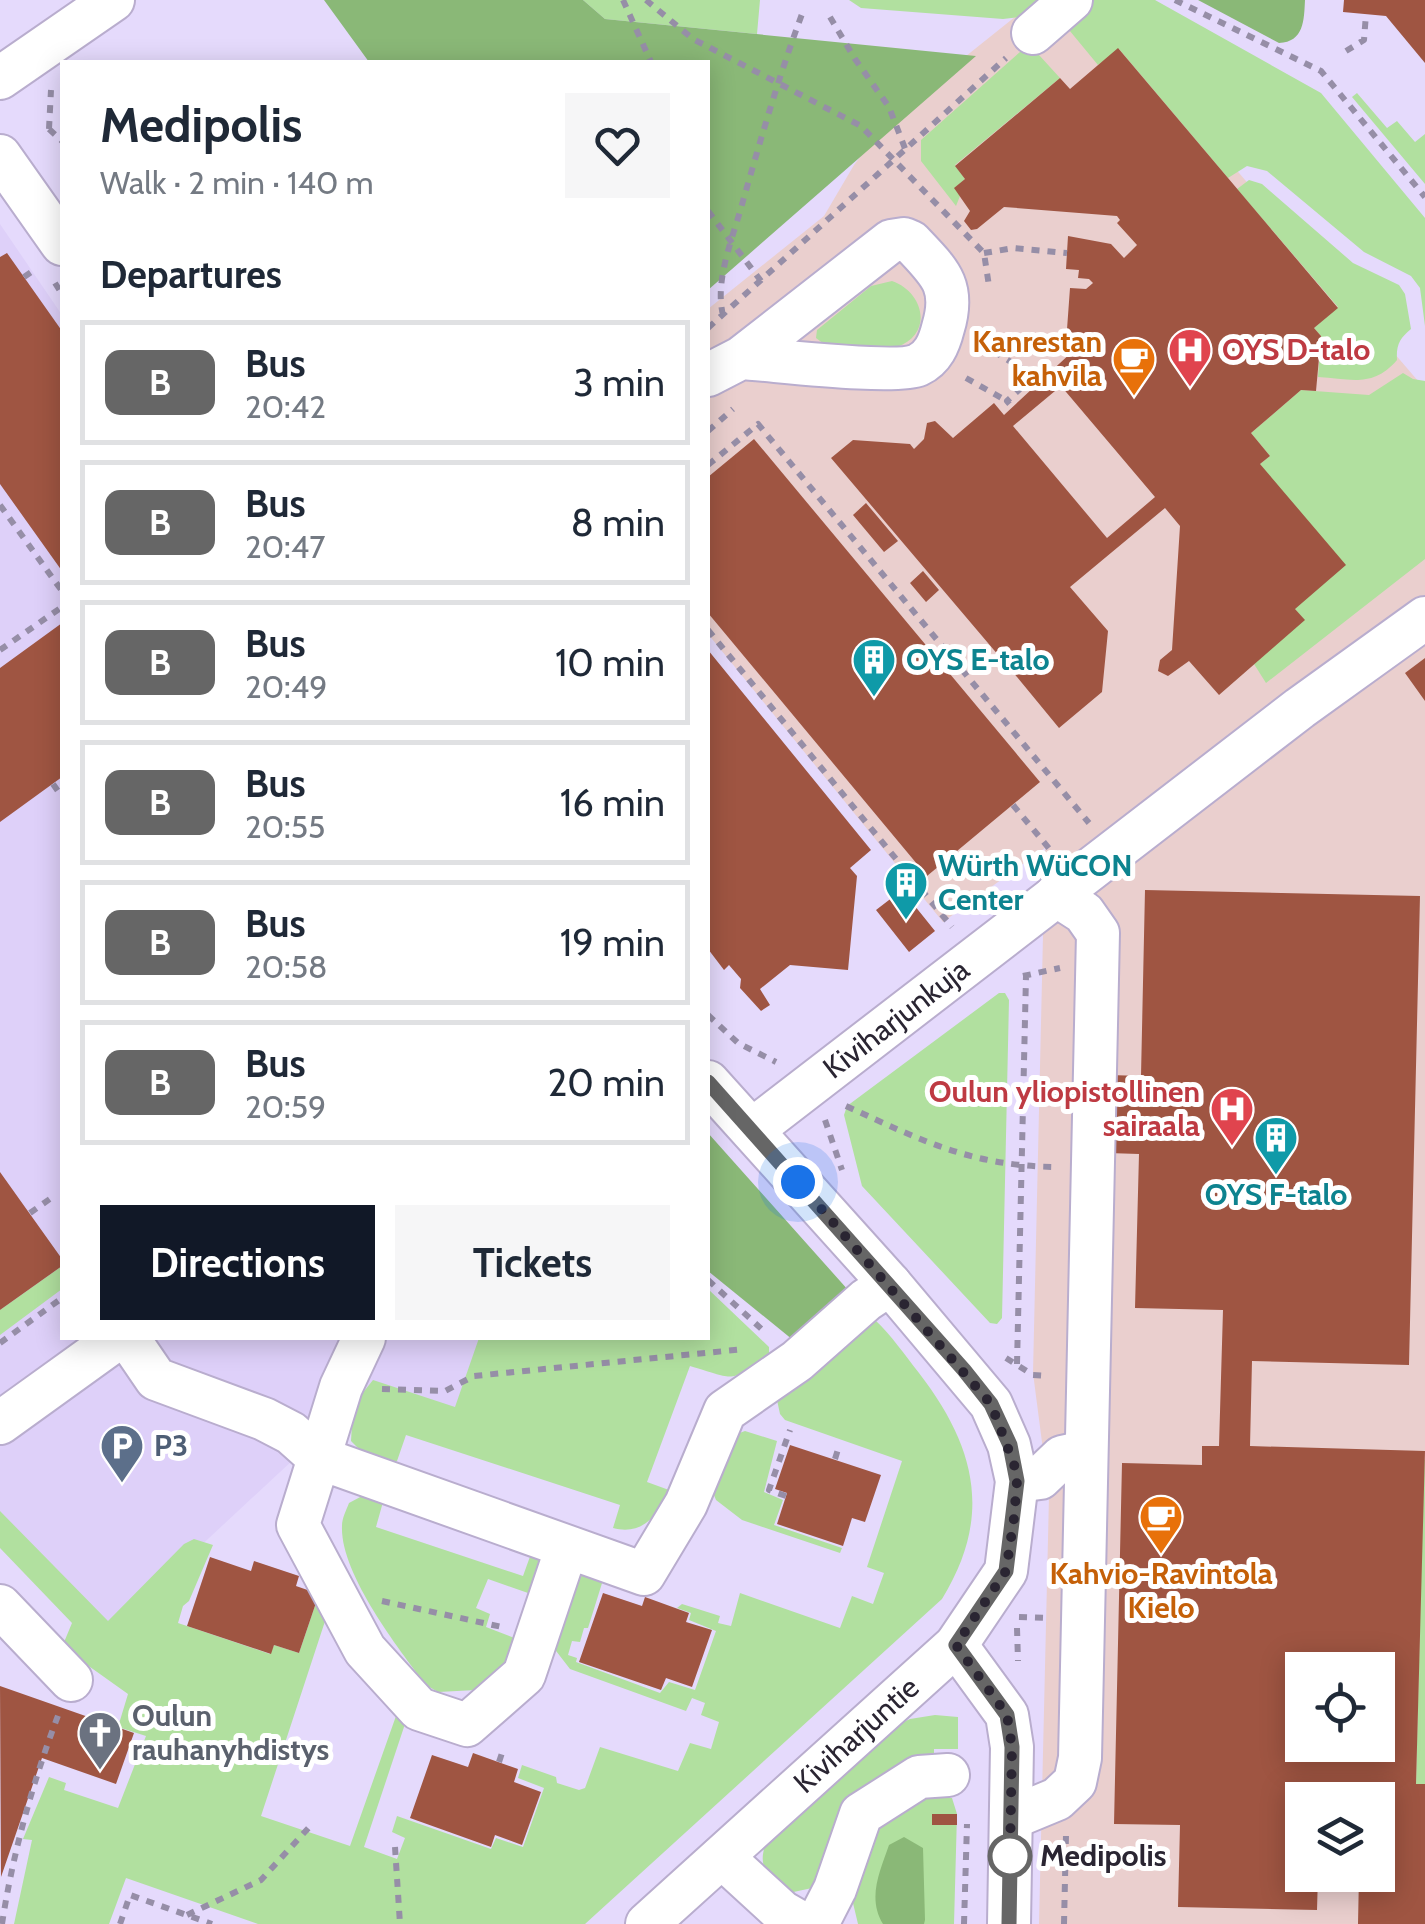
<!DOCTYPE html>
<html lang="en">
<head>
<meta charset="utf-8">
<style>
  body { margin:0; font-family:Cabin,sans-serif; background:#f6f6f7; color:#1f2937; height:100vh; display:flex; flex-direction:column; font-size:38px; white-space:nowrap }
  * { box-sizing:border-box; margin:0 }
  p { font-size:32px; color:#747a83 }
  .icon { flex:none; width:55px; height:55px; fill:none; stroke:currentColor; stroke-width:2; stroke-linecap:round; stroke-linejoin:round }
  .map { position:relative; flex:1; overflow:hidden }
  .panel { position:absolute; left:60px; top:60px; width:650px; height:1280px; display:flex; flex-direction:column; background:#fff; border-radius:0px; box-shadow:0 5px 25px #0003 }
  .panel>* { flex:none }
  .badge { padding:0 20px; border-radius:15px; font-size:35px; line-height:65px }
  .buttons { position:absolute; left:1285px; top:1652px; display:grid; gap:20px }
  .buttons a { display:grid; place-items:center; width:110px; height:110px; border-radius:0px; background:#fff; box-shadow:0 5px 25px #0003; font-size:50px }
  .you { position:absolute; width:50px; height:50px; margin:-25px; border:8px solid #fff; border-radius:50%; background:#1a73e8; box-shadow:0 0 0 15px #1a73e833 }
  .map>.badge { position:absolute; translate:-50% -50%; box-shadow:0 0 0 5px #fff }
  h2 { padding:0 40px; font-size:38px; line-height:90px }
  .round { display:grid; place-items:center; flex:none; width:105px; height:105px; border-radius:0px; background:#f6f6f7 }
  .head { display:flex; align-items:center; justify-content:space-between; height:170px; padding:0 40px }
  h1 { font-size:48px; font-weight:800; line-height:75px }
  .button { display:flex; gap:20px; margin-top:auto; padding:20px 40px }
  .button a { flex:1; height:115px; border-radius:0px; background:#111827; color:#fff; font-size:40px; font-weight:800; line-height:115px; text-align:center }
  .button a+a { background:#f6f6f7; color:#1f2937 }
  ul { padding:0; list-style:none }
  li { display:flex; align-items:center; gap:30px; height:125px; margin:0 20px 15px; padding:0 20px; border:5px solid #e0e1e3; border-radius:0px }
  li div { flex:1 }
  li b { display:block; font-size:38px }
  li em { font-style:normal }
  li .badge { min-width:110px; font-weight:700; text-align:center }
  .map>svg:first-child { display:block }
  .built { fill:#ded0f9 }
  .medical { fill:#eacfce; fill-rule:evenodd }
  .green { fill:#b1e09f }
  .forest { fill:#8ab877 }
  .building { fill:#9f5542; fill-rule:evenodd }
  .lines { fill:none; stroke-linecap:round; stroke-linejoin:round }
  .minor-casing { stroke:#b9adce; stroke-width:46 }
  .path { stroke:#968ea7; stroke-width:6; stroke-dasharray:8 8; stroke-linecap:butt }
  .minor { stroke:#fff; stroke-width:42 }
  .line-casing { stroke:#fff; stroke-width:22 }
  .line { stroke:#666; stroke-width:15 }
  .walk { stroke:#2a2532; stroke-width:10; stroke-dasharray:0 18 }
  .stop-dot { fill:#fff; stroke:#666; stroke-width:5 }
  .labels { text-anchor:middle; stroke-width:10; stroke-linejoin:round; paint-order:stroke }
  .food-label { font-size:30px; font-weight:bold; fill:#c56008; stroke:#fff; text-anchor:end }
  .health-label { font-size:30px; font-weight:bold; fill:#be3a42; stroke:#fff; text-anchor:start }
  .culture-label { font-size:30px; font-weight:bold; fill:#0d838f; stroke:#fff; text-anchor:start }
  .street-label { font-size:30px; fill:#2a2532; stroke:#fff }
  .service-label { font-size:30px; font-weight:bold; fill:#4e5e75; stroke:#fff; text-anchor:start }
  .worship-label { font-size:30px; font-weight:bold; fill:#5b616d; stroke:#fff; text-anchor:start }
  .stop-label { font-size:30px; font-weight:bold; fill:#2a2532; stroke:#fff; text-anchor:start }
</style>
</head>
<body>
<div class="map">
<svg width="1425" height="1924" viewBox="0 0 1425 1924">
  <rect width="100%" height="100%" fill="#e5dafc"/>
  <path class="built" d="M 0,224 L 62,315 L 62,1338 L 481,1338 L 446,1438 L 352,1405 L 94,1645 L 0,1543 Z"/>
  <path class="medical" d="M 1036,0 L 1090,0 L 1425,389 L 1425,1924 L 1039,1924 L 1049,1496 L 1033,1373 L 1045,848 L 943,922 L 708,634 L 708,309 L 824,216 L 854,165 L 891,116 ZM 1302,1670 L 1378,1670 L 1378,1745 L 1302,1745 ZM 1302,1800 L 1378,1800 L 1378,1875 L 1302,1875 Z"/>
  <path class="green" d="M 583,0 L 760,0 L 757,34 L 605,19 Z
    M 849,0 L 1060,0 L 1035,15 L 1003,19 L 861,8 Z
    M 1082,0 L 1155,0 L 1321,93 L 1425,218 L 1425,326 L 1420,288 L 1411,276 L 1364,252 L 1267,171 L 1247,166 L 1228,178 L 1119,49 L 1098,65 L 1060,19 Z
    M 1029,44 L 1060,78 L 955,165 L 965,179 L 955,188 L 960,196 L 956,206 L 921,161 L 921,140 Z
    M 1357,93 L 1387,128 L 1397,121 L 1415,142 L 1425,134 L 1425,184 L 1352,97 Z
    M 1249,180 L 1262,184 L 1353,263 L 1399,285 L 1405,294 L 1411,329 C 1400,338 1396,345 1397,360 C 1373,388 1351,379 1318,377 L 1321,336 L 1314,328 L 1338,307 L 1237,189 Z
    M 892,281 C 924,292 934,334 897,347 C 877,353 845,345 824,344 L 816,338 L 817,330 L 871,286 Z
    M 1403,373 L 1413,379 L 1425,381 L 1425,559 L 1266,683 L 1254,664 L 1304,620 L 1295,609 L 1260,464 L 1270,456 L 1251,433 L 1301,390 L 1369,395 Z
    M 999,993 L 1005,993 L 1009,1000 L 1002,1318 L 997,1324 L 990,1323 L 862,1186 L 844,1115 L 847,1106 Z
    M 62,1266 L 62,1289 L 0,1335 L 0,1310 Z
    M 708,1289 L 769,1347 L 769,1357 C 728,1384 735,1379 690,1366 L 647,1482 L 669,1490 C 659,1515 642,1536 613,1528 L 620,1505 L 406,1435 L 397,1461 L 391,1463 L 361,1451 L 351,1441 L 353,1405 L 373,1380 L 455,1407 L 479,1338 L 708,1338 Z
    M 875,1320 C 891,1335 905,1355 919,1373 C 976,1447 993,1516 942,1599 L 585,1924 L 258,1924 L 126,1878 L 109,1924 L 14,1924 L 32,1840 L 23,1839 L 49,1777 L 66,1783 L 64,1790 L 118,1808 L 146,1736 L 118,1727 L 128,1694 L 62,1647 L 72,1623 L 0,1548 L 0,1511 L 108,1621 L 184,1544 L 194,1539 L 213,1545 L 189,1601 L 183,1606 L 178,1623 L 270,1654 L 274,1645 L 299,1653 L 319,1594 L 331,1603 L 261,1816 L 350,1846 L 396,1716 L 402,1718 L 405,1724 L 364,1847 L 397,1859 L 405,1838 L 392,1832 L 397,1816 L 491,1849 L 496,1838 L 523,1847 L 544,1788 L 518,1778 L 522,1765 L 556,1777 L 557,1783 L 579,1790 L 585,1788 L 600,1747 L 678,1771 L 690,1743 L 711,1749 L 719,1722 L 701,1715 L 705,1703 L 692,1698 L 686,1711 L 570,1669 L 553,1647 L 573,1583 L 584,1574 L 603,1580 L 588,1628 L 584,1628 L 580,1642 L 572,1641 L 568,1655 L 577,1658 L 576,1662 L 660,1693 L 669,1682 L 695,1690 L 716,1631 L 689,1620 L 691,1613 L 677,1608 L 682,1604 L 720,1616 L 718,1623 L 731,1626 L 740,1593 L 840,1628 L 852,1596 L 873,1604 L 884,1573 L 867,1567 L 902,1461 L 785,1420 L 780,1414 L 777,1400 Z
    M 745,1431 L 777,1441 L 764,1492 L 783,1500 L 774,1525 L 842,1548 L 840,1553 L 742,1520 L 716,1500 L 711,1488 L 734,1435 Z
    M 1424,1460 L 1425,1460 L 1425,1784 L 1416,1784 Z
    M 364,1495 L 383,1502 L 376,1527 L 523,1576 L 532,1551 L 544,1560 L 534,1591 L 528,1593 L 488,1579 L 476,1608 L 490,1614 L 486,1627 L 517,1639 L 509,1665 L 476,1690 L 438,1692 L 426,1685 C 398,1648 340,1573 342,1526 C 342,1518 346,1511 349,1503 Z
    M 935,1715 L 958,1717 L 958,1749 L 934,1749 L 934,1759 C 850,1771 851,1809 822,1877 L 812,1888 L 789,1893 C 765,1876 756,1866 768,1837 L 891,1728 L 910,1719 Z
    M 918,1798 L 952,1798 L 957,1814 L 954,1924 L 858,1924 L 853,1903 L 881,1824 Z"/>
  <path class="forest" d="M 324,0 L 583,0 L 605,19 L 976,56 L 708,290 L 708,62 L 369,62 Z
    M 1198,0 L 1305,0 C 1304,20 1304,42 1279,43 Z
    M 708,1133 L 857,1300 L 793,1340 L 708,1271 Z
    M 904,1837 L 923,1848 L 925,1920 L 924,1924 L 883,1924 C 867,1898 880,1871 889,1845 Z"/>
  <path class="building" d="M 1344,0 L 1425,0 L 1425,63 L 1386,16 L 1343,12 Z
    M 1118,48 L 1338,308 L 1314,328 L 1321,336 L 1316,391 L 1301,390 L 1251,433 L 1270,456 L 1260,464 L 1346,565 L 1295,609 L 1305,620 L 1219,695 L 1189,661 L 1168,676 L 1158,671 L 1160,660 L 1172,650 L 1180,526 L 1165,508 L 1070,587 L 1108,631 L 1102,692 L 1059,728 L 1012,671 L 1004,674 L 998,670 L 996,663 L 999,656 L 831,458 L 853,440 L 910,444 L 914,449 L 924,439 L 927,423 L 935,421 L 953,438 L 994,403 L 1004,415 L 1073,351 L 1066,343 L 1070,288 L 1086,289 L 1093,283 L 1089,279 L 1078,278 L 1079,270 L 1066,269 L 1068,236 L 1111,244 L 1124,258 L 1137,245 L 1117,223 L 1120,220 L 1117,216 L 1004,207 L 977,229 L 971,230 L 964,221 L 970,211 L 954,188 L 965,179 L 955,166 L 1060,78 L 1070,89 ZM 1061,386 L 1155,497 L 1107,538 L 1013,426 Z
    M 7,253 L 62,331 L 62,571 L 0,484 L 0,257 Z
    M 754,439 L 1040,782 L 927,876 L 708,613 L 708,477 Z
    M 866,503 L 898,541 L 884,552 L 853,515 Z
    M 923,571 L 939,590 L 926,602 L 910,583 Z
    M 62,623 L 62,777 L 0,822 L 0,668 Z
    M 708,650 L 871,850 L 850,868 L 857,876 L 848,970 L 790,965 L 760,989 L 770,1005 L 761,1011 L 740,988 L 741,979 L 729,965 L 724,970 L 708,949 Z
    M 1425,658 L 1425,701 L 1405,673 Z
    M 902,890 L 935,931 L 909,952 L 876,910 Z
    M 1145,890 L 1420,896 L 1409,1365 L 1252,1361 L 1250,1446 L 1425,1451 L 1416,1784 L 1425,1784 L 1425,1924 L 1358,1924 L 1359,1875 L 1378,1875 L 1378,1800 L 1302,1800 L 1302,1875 L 1318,1875 L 1317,1910 L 1178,1907 L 1180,1825 L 1114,1824 L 1122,1463 L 1202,1465 L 1202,1446 L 1219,1446 L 1223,1310 L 1135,1308 L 1139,1154 L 1108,1153 L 1110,1075 L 1141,1076 ZM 1302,1670 L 1378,1670 L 1378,1745 L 1302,1745 Z
    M 0,1172 L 62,1259 L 62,1266 L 0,1310 Z
    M 790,1445 L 881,1475 L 865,1522 L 852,1518 L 843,1546 L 777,1524 L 787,1493 L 775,1489 Z
    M 210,1557 L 251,1571 L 254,1561 L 299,1576 L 296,1586 L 319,1594 L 299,1653 L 274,1645 L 271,1654 L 187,1626 Z
    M 603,1593 L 642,1606 L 645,1597 L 689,1613 L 686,1622 L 712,1630 L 692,1687 L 666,1678 L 661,1690 L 579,1662 Z
    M 0,1686 L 134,1733 L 116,1784 L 42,1758 L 1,1877 Z
    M 473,1753 L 518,1769 L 514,1782 L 541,1792 L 522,1845 L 495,1835 L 491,1847 L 410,1818 L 432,1755 L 468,1767 Z
    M 932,1814 L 957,1814 L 957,1825 L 932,1825 Z"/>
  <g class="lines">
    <defs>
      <g id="minor">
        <path d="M 1033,33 L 1071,0"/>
        <path d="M 0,78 L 113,0"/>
        <path d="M 0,156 L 62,244"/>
        <path d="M 708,375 L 741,358 L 891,241 L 904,239 L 911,242 C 939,272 956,285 943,328 C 939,344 933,358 918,365 C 895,375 774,360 741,358"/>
        <path id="s1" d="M 752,1130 L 1300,708 L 1425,618"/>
        <path d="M 128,1338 L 156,1379 L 264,1419 L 291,1433 L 319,1458 L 341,1387 L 364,1338"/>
        <path d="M 0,1423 L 118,1338"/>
        <path d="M 1017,1481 L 1040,1478 L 1062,1457 L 1085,1452"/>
        <path d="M 567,1547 L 524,1675 L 467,1725 L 419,1709 L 365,1650 L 298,1525 L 319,1458 L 644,1574 L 686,1504 L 725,1411 L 797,1361 L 866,1300 L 890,1284"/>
        <path d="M 0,1606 L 71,1680"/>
        <path d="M 956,1645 L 1007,1715 L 1012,1747 L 1009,1924"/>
        <path d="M 1011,1818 L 1057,1799 L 1075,1782 L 1080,1758 L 1098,933 L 1084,913 L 1056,895"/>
        <path d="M 722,1857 L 782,1912 L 803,1924"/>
        <path id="s2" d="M 647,1924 L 956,1645 L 1006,1571 L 1017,1481 L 1009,1445 L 991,1404 L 890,1284 L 708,1082"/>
        <path d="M 817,1924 L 835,1889 L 861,1814 L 919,1777 L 948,1775"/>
      </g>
    </defs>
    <use href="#minor" class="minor-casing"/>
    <path class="path" d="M 623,0 L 651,62
      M 646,0 L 693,39 L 861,126 L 984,253 L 989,286
      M 1175,0 L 1321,71 L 1425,197
      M 830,17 L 855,59 L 889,107 L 906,151
      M 1346,51 L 1364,40 L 1366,14
      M 49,129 L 51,90
      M 49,129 L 62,141
      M 708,211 L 761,281
      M 984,253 L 1014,248 L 1067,253
      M 24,277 L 37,268
      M 55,283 L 62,294
      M 723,315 C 714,280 734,235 743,201 C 761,138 779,76 802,14
      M 708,328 L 1006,58
      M 980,343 L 1034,376 L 1007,401 L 1013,408
      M 966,378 L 1007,401
      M 708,431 L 733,409
      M 708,465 L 758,424 L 1089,823
      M 0,505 L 62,591
      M 708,630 L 952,927
      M 0,650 L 62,607
      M 53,784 L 62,797
      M 1013,805 L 1052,852
      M 1023,976 L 1060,968
      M 708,1015 L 738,1043 L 776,1062
      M 846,1106 C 923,1141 971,1166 1057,1167
      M 825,1120 L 842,1170
      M 30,1213 L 54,1196
      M 708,1280 L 767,1334
      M 0,1343 L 62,1298
      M 1006,1358 L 1033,1375 L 1048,1376
      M 1017,1364 L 1026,976
      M 382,1389 L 445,1391 L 474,1376 L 745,1349
      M 835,1459 L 839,1446
      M 786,1496 L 769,1490 L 790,1430
      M 382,1601 L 502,1627
      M 1019,1617 L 1047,1618
      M 1017,1628 L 1018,1661
      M 499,1762 L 504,1747
      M 395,1847 L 400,1924
      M 187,1915 L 261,1880 L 313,1823
      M 2,1924 C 13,1852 33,1781 59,1713
      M 120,1924 L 130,1895 L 212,1924
      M 964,1924 L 967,1824
      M 1064,1924 L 1066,1835"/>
    <use href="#minor" class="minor"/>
  </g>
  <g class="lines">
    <defs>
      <path id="line" d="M 708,1082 L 964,1370 L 991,1404 L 1010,1445 L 1017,1481 L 1006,1571 L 956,1645 L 1007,1715 L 1012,1747 L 1009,1924"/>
    </defs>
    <use href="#line" class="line-casing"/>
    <use href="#line" class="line"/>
    <path class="walk" d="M 798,1182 L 991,1404 L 1014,1464 L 1017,1481 L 1014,1518 L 1006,1571 L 956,1645 L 1007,1715 L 1012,1747 L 1010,1856"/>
  </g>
  <defs>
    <symbol id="hospital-pin" viewBox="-11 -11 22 30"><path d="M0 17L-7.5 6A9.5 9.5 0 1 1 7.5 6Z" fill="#e0444e" stroke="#fff"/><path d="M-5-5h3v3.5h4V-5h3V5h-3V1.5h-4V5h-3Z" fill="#fff"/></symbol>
    <symbol id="cafe-pin" viewBox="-11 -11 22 30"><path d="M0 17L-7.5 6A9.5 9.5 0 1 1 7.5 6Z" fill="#e8710a" stroke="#fff"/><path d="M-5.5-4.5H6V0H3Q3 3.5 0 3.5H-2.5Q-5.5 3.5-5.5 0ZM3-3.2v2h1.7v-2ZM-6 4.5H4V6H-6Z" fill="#fff"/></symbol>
    <symbol id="building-pin" viewBox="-11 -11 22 30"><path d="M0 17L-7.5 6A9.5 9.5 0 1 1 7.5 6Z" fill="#0f9aa8" stroke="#fff"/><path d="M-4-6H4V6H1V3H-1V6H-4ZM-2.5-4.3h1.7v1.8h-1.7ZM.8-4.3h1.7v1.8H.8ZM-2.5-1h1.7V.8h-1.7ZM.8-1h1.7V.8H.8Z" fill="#fff"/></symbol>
    <symbol id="parking-pin" viewBox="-11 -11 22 30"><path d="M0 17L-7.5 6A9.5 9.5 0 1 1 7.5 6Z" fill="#5c6f8a" stroke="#fff"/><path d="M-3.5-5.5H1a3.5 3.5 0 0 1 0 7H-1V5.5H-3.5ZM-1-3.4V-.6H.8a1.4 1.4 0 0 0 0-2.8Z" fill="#fff"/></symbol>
    <symbol id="church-pin" viewBox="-11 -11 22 30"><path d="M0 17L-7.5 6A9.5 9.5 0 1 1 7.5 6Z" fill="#6b7280" stroke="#fff"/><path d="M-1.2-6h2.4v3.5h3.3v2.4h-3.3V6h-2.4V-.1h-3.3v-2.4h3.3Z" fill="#fff"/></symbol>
  </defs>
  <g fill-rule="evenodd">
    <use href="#hospital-pin" x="1165" y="325" width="50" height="68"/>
    <use href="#cafe-pin" x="1109" y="334" width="50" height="68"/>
    <use href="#building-pin" x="849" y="635" width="50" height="68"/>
    <use href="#building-pin" x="881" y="858" width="50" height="68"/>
    <use href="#hospital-pin" x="1207" y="1084" width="50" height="68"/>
    <use href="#building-pin" x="1251" y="1113" width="50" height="68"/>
    <use href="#parking-pin" x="97" y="1421" width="50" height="68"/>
    <use href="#cafe-pin" x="1136" y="1492" width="50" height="68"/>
    <use href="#church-pin" x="75" y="1708" width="50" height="68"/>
  </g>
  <circle class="stop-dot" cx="1010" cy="1856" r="20"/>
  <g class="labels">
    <g class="food-label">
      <text x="1102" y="352">Kanrestan<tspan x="1102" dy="34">kahvila</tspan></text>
      <text x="1161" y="1584" text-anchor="middle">Kahvio-Ravintola<tspan x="1161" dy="34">Kielo</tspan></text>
    </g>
    <g class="health-label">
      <text x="1222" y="360">OYS D-talo</text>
      <text x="1200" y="1102" text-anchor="end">Oulun yliopistollinen<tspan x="1200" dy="34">sairaala</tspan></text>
    </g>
    <g class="culture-label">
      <text x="906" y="670">OYS E-talo</text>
      <text x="938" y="876">Würth WüCON<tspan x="938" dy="34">Center</tspan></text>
      <text x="1276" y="1205" text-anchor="middle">OYS F-talo</text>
    </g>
    <g class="street-label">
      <text dy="10" stroke="none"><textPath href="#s1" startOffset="182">Kiviharjunkuja</textPath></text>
      <text dy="10" stroke="none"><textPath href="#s2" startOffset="282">Kiviharjuntie</textPath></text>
    </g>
    <g class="service-label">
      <text x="154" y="1456">P3</text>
    </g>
    <g class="worship-label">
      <text x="132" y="1726">Oulun<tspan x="132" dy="34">rauhanyhdistys</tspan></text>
    </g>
    <g class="stop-label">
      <text x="1040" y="1866">Medipolis</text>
    </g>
  </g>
</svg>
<div class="buttons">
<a><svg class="icon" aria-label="locate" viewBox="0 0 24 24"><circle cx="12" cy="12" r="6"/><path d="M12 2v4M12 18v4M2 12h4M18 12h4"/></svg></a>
<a><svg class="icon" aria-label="layers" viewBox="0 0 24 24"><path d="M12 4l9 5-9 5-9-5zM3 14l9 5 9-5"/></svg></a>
</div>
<div class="you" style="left:798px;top:1182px"></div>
<section class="panel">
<div class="head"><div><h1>Medipolis</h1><p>Walk · 2 min · 140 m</p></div><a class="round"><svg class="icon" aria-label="heart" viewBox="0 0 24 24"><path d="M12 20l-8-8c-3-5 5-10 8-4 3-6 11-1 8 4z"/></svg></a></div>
<h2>Departures</h2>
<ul>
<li><span class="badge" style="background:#666;color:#fff">B</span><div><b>Bus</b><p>20:42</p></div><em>3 min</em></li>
<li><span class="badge" style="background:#666;color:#fff">B</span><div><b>Bus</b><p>20:47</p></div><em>8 min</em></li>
<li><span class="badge" style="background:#666;color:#fff">B</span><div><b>Bus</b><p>20:49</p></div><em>10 min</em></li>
<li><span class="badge" style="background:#666;color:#fff">B</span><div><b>Bus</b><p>20:55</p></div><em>16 min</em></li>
<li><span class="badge" style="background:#666;color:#fff">B</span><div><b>Bus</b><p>20:58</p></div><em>19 min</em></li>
<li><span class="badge" style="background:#666;color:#fff">B</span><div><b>Bus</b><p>20:59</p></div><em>20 min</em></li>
</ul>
<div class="button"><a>Directions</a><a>Tickets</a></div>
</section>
</div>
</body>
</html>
